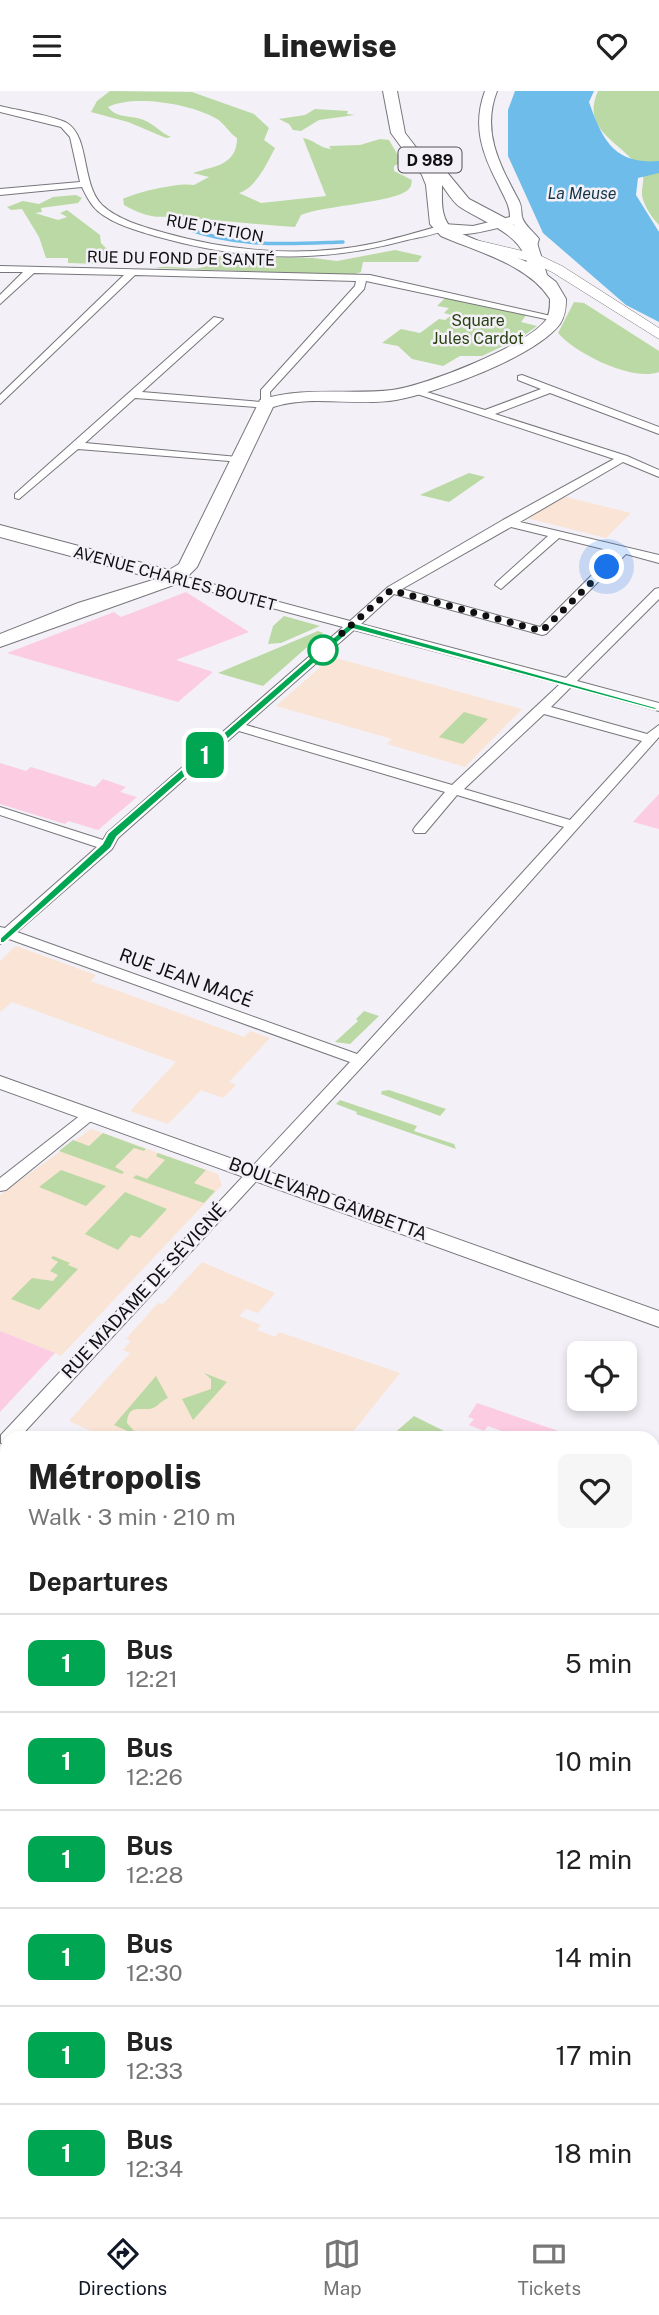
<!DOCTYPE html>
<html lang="en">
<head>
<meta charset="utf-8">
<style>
  body { margin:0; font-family:"Public Sans",sans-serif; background:#f6f6f6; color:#222; height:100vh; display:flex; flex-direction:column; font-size:26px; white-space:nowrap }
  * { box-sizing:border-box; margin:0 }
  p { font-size:23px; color:#767676 }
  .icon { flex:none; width:38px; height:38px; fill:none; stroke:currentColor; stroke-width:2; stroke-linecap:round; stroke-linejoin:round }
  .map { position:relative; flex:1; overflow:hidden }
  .details { position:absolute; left:0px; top:1340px; width:660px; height:786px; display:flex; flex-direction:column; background:#fff; border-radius:21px 21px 0 0; box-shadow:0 4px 10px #0003 }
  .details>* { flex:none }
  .badge { padding:0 14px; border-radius:10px; font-size:24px; line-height:46px }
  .buttons { position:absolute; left:567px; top:1250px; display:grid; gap:14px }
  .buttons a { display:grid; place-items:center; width:70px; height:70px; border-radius:10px; background:#fff; box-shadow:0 4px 10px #0003; font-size:35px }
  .you { position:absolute; width:35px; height:35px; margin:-18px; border:5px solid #fff; border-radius:50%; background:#1a73e8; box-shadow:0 0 0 10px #1a73e833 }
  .map>.badge { position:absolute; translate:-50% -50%; box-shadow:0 0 0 4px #fff }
  h2 { padding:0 28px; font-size:26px; line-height:63px }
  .round { display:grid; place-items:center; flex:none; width:74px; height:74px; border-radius:10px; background:#f6f6f6 }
  .head { display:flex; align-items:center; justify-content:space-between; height:119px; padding:0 28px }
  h1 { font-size:33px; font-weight:800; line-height:52px }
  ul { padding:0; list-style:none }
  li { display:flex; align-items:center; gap:21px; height:98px; padding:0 28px; border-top:2px solid #e0e0e0 }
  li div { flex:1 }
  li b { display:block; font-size:26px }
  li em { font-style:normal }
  li .badge { min-width:77px; font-weight:700; text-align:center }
  header { display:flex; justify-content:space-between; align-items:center; height:91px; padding:0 28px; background:#fff; font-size:32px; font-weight:800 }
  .menu { display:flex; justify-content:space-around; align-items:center; height:98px; border-top:2px solid #e0e0e0; background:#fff; font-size:19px; color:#767676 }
  .menu a { display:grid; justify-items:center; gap:4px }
  .menu .active { color:#111827 }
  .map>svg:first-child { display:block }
  .education { fill:#f9e4d5 }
  .green { fill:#bbd9a4 }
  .water { fill:#6ebce9 }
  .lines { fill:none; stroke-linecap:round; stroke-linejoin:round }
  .stream { stroke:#6ebce9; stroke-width:3.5 }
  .building { fill:#fccce2 }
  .minor-casing { stroke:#77767b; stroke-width:2 }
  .tertiary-casing { stroke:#77767b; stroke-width:2 }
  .secondary-casing { stroke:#77767b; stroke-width:1 }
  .primary-casing { stroke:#77767b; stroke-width:2 }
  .minor { fill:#fff; fill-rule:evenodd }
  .tertiary { fill:#fff; fill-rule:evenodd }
  .secondary { fill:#fff; fill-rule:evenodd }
  .primary { fill:#fff; fill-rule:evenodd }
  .line { fill:#00a651; stroke:#fff; stroke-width:2 }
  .walk { stroke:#100f11; stroke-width:7; stroke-dasharray:0 12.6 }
  .stop-dot { fill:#fff; stroke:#00a651; stroke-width:3.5 }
  .labels { text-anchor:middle; stroke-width:5; stroke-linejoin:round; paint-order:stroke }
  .shield { fill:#f3f1f7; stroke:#545356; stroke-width:2 }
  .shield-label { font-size:16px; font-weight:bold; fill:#100f11 }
  .far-water-label { font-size:16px; font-style:italic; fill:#133649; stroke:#f3f1f7 }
  .far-street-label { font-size:16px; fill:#100f11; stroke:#f3f1f7 }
  .far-park-label { font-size:16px; fill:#294010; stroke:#f3f1f7 }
  .street-label { font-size:18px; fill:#100f11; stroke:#f3f1f7 }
</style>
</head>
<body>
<header><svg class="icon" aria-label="menu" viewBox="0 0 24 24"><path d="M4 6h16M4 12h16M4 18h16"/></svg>Linewise<svg class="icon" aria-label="heart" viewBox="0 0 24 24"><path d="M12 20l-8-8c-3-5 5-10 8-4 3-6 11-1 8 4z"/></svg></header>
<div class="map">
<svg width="659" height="2126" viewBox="0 0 659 2126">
  <rect width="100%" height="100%" fill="#f3f1f7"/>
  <path class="education" d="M 562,405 L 631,422 L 606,447 L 527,427 Z
    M 332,566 L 522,618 L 465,676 L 387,653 L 392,648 L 276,615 Z
    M 16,855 L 96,884 L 91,890 L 182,923 L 244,946 L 250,940 L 270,947 L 229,991 L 236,994 L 223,1007 L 201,999 L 168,1033 L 130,1020 L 176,971 L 12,911 L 0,921 L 0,870 Z
    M 91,1038 L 218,1083 L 222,1094 L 61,1265 L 0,1240 L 0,1104 Z
    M 202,1171 L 275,1202 L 258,1222 L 246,1218 L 239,1225 L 261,1234 L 257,1239 L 275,1246 L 279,1241 L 400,1282 L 348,1347 L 106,1347 L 69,1330 L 130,1262 L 123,1259 L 131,1250 L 126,1248 L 158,1212 L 163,1213 Z"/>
  <path class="green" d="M 110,0 L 192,1 L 254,23 L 269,37 L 264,49 L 275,57 C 267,72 256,97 239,102 L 261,112 L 326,105 L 303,47 C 315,49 319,57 331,58 L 329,55 L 360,54 L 380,48 L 389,49 L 402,71 L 394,75 L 394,80 L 412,89 C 411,93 412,95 408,99 C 392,112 326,114 301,124 L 295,136 C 261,134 227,130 192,127 C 161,124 154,131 124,114 L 123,108 C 136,101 180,91 194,94 L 209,86 L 193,82 C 213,75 237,75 237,47 C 229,42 225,33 217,28 C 192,13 134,3 108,16 C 118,29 132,23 146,30 C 155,34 161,42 171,46 L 166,47 L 128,31 L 91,21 L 97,10 Z
    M 598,0 L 659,0 L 659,134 C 652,127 641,111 642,101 C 642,95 644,90 643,85 C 631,53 578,44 598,0 Z
    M 315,18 L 348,20 L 347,23 L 355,24 L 319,29 L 301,40 L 293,39 L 289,33 L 279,28 L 305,24 Z
    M 76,104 L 82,107 L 78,112 L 41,117 L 42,121 L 35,122 L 58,129 L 67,126 L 60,122 L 67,119 L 100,144 L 101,152 L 111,162 L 101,173 L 68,172 L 68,167 L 46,167 L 39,146 L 22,118 L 11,119 L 7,116 L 23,110 L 39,113 L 53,106 Z
    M 395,159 L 422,165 L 418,171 L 363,171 L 361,181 L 352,184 L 156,177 C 171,173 194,181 207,175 C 211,173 215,167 220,165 L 313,167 L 337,170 Z
    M 447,205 L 527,223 L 521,231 L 537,235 L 522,246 L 482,265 L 460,265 L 443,275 L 412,268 L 398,255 L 382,252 L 401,238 L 420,242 L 439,228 L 445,229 L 452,224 L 444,222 L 449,217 L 437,215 Z
    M 574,211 L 584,212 L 659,260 L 659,281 C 632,291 575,262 558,242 Z
    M 469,382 L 485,386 L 449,411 L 420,404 Z
    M 284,525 L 320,535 L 281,552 L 268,553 L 273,535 Z
    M 318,540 L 323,542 L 263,595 L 218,582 Z
    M 464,621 L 488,628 L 463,653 L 439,646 Z
    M 364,920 L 379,925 L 350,953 L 335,951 L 358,930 L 356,928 Z
    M 389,999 L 446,1018 L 440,1025 L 381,1003 L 382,1000 Z
    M 340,1009 L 417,1035 L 414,1040 L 454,1053 L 456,1058 L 356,1023 L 357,1021 L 336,1013 Z
    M 103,1042 L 146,1058 L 144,1060 L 134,1057 L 115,1076 L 124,1081 L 122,1083 L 59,1060 L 73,1049 L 89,1055 Z
    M 158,1062 L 206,1079 L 194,1092 L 215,1100 L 204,1112 L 133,1087 L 136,1084 L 147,1088 L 165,1069 L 156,1065 Z
    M 61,1079 L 106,1095 L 86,1115 L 39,1096 Z
    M 125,1101 L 167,1118 L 140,1147 L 131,1144 L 118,1159 L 85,1143 Z
    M 53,1165 L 70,1172 L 68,1174 L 78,1178 L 39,1219 L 11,1208 L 32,1187 L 53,1190 L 58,1184 L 50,1180 L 58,1171 L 51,1167 Z
    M 204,1282 L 227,1291 L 193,1329 L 182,1308 L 211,1298 L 211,1288 Z
    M 156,1285 L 168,1307 C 162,1309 158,1315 153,1317 C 143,1321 128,1311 127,1332 L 134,1340 L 143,1344 L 143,1347 L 114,1334 Z
    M 414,1325 L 450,1343 L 449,1347 L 394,1348 L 391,1345 Z
    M 7,1744 L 7,1926 L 0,1934 L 0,1750 Z
    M 239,2119 L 313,2119 L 308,2126 L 234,2126 Z"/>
  <path class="water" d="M 515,0 L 594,0 L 589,11 C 602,48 614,74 659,70 L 659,82 L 638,87 L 636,104 L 659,141 L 659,231 L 626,214 L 543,142 L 508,65 L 508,19 Z"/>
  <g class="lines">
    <path class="stream" d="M 182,136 C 239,157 284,153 343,151"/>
  </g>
  <path class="building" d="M 186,501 L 249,541 L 176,569 L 213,581 L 178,611 L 7,562 L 114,521 L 121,526 Z
    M 0,672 L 26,680 L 31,676 L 95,696 L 103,688 L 126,696 L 120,701 L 137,706 L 98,739 L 68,730 L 65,733 L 0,713 Z
    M 659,703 L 659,738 L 633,731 L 643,720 Z
    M 0,1240 L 55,1262 L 0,1321 Z
    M 477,1312 L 573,1345 L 573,1348 L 524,1348 L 488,1335 L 484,1340 L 469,1334 L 474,1328 L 468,1326 Z"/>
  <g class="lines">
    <defs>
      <path id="minor" d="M 0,15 C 15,19 55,25 67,32 C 90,46 81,93 102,114 C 118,129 144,136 165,142 C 233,161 306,167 376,152 C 398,147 421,140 443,134 L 448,137 C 437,144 420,146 407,149 C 318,173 243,170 155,145 C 135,139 106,131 93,115 C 88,109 85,102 82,96 L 0,104 L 0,98 L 80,91 L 70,46 L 61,36 L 0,21 Z
        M 0,175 L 370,184 L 560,227 L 555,230 L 366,190 L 364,198 L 270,301 L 271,313 L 268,317 L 135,307 L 85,352 L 238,366 L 242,367 L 242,371 L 78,358 L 19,408 L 15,407 L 15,403 L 214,226 L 223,228 L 142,301 L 261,311 L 261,299 L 355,195 L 356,190 L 135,184 L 0,313 L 0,304 L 124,184 L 34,182 L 0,213 L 0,204 L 23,181 L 0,181 Z
        M 522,284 L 659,336 L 659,343 L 550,302 L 495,323 L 627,365 L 659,379 L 659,386 L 623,371 L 520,431 L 659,464 L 659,472 L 626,463 L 546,543 L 542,544 L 394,503 L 361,533 L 566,587 L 655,498 L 659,497 L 659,508 L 577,590 L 659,612 L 659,620 L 571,596 L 551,616 L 647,643 L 659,634 L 659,646 L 456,874 L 18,1348 L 7,1348 L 7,1354 L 1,1352 L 1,1344 L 350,971 L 9,848 L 0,853 L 0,836 L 5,837 L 97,756 L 0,724 L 0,716 L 103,749 L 107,742 L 343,536 L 171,490 L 171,484 L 179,484 L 350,530 L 388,496 L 503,429 L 614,368 L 408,300 L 417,298 L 485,319 L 541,298 L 518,289 L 518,285 ZM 511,436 L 548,445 L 497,491 L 495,494 L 501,498 L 559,447 L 615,461 L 540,536 L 402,498 ZM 354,539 L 560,593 L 452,694 L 246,634 ZM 544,623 L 642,650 L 570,729 L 464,698 ZM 239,640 L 445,701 L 415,736 L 413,739 L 415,742 L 425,742 L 457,704 L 564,736 L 357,963 L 17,841 L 112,758 L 118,747 Z
        M 91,1018 L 99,1023 L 96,1026 L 6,1099 L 0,1100 L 0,1087 L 86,1020 Z
        M 653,1538 L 659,1538 L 659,1552 L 653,1552 Z
        M 7,1625 L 7,1641 L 0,1642 L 0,1626 Z
        M 653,2111 L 659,2113 L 659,2126 L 637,2126 L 634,2119 L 653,2119 Z"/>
      <path id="tertiary" d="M 485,0 L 497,0 C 481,41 500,74 519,110 C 522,116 521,120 522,126 C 524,134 535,142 539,148 L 536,158 L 526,158 L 527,148 L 513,133 C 493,138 454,151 437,137 L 443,133 L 473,135 L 510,126 C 510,114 504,106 499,95 C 482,63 472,35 485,0 Z
        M 0,985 L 659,1220 L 659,1236 L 0,998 Z
        M 659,1857 L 659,1946 L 653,1948 L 653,1859 Z
        M 620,2119 L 650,2119 L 650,2126 L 620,2126 Z"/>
      <path id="secondary" d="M 472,148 L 539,164 L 562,175 L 659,237 L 659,248 L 552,181 L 529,170 L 467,155 L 467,149 Z"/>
      <path id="primary" d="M 383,0 L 397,0 L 405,42 L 425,68 L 436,68 L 469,108 L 505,127 L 537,152 L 547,184 L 556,191 L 566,208 C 566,218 565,225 560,233 C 535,266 436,302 396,309 C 355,316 313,303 273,316 L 197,476 L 182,491 L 0,556 L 0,543 L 78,512 L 156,488 L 0,446 L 0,434 L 169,479 L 179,473 L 260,309 C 304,295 347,304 392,299 C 425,295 526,255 546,229 C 550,223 550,215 550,208 C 528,173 477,161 441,145 L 430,133 L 426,94 L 422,84 L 391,42 ZM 442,94 C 447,101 453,111 460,116 C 484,132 519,141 527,171 L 453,139 C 440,126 442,111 442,94 Z"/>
    </defs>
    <use href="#minor" class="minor-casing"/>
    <use href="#tertiary" class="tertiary-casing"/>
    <use href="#secondary" class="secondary-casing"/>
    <use href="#primary" class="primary-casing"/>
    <use href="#minor" class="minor"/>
    <use href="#tertiary" class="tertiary"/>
    <use href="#secondary" class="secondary"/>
    <use href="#primary" class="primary"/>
  </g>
  <path class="line" d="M 351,531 L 659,617 L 655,619 L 353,538 L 117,746 L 111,757 L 4,852 L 0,852 L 0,847 L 102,753 L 108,742 Z"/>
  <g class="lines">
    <path class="walk" d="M 323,559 L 391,499 L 542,540 L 607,476"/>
  </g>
  <circle class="stop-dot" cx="323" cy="559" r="14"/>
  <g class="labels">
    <rect class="shield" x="398.5" y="56.5" width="63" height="25" rx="5"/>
    <g class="shield-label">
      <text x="430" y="75">D 989</text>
    </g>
    <g class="far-water-label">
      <text x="582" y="108">La Meuse</text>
    </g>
    <g class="far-street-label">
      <text transform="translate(215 137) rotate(10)" y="6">RUE D'ETION</text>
      <text transform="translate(181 167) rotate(1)" y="6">RUE DU FOND DE SANTÉ</text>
      <text transform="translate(175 487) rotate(15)" y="6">AVENUE CHARLES BOUTET</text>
    </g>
    <g class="far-park-label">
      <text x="478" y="235">Square<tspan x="478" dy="18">Jules Cardot</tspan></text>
    </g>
    <g class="street-label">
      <text transform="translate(186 887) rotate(20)" y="6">RUE JEAN MACÉ</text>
      <text transform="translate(328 1108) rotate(20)" y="6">BOULEVARD GAMBETTA</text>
      <text transform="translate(144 1200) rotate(-47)" y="6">RUE MADAME DE SÉVIGNÉ</text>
    </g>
  </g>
</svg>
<div class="buttons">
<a><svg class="icon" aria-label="locate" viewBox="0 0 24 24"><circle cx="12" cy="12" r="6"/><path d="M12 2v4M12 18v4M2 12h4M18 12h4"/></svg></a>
</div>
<div class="you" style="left:607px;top:476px"></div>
<b class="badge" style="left:205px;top:664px;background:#00a651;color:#fff">1</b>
<section class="details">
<div class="head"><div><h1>Métropolis</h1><p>Walk · 3 min · 210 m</p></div><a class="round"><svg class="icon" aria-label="heart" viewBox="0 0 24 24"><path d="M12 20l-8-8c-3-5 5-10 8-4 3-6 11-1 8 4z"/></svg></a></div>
<h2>Departures</h2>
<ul>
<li><span class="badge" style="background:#00a651;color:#fff">1</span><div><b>Bus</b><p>12:21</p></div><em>5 min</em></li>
<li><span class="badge" style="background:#00a651;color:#fff">1</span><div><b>Bus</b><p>12:26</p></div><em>10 min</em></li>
<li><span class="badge" style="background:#00a651;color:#fff">1</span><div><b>Bus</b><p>12:28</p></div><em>12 min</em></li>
<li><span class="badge" style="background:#00a651;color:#fff">1</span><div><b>Bus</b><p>12:30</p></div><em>14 min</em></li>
<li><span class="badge" style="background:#00a651;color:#fff">1</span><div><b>Bus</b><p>12:33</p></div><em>17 min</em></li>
<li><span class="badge" style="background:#00a651;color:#fff">1</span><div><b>Bus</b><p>12:34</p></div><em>18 min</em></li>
</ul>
</section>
</div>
<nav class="menu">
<a class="active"><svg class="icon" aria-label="directions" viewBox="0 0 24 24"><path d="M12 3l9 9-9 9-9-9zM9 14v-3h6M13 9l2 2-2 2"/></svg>Directions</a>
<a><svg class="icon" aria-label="map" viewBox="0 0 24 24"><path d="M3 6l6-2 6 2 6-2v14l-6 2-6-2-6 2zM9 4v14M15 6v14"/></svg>Map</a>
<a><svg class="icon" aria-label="tickets" viewBox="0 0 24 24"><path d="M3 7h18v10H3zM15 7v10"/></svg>Tickets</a>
</nav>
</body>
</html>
